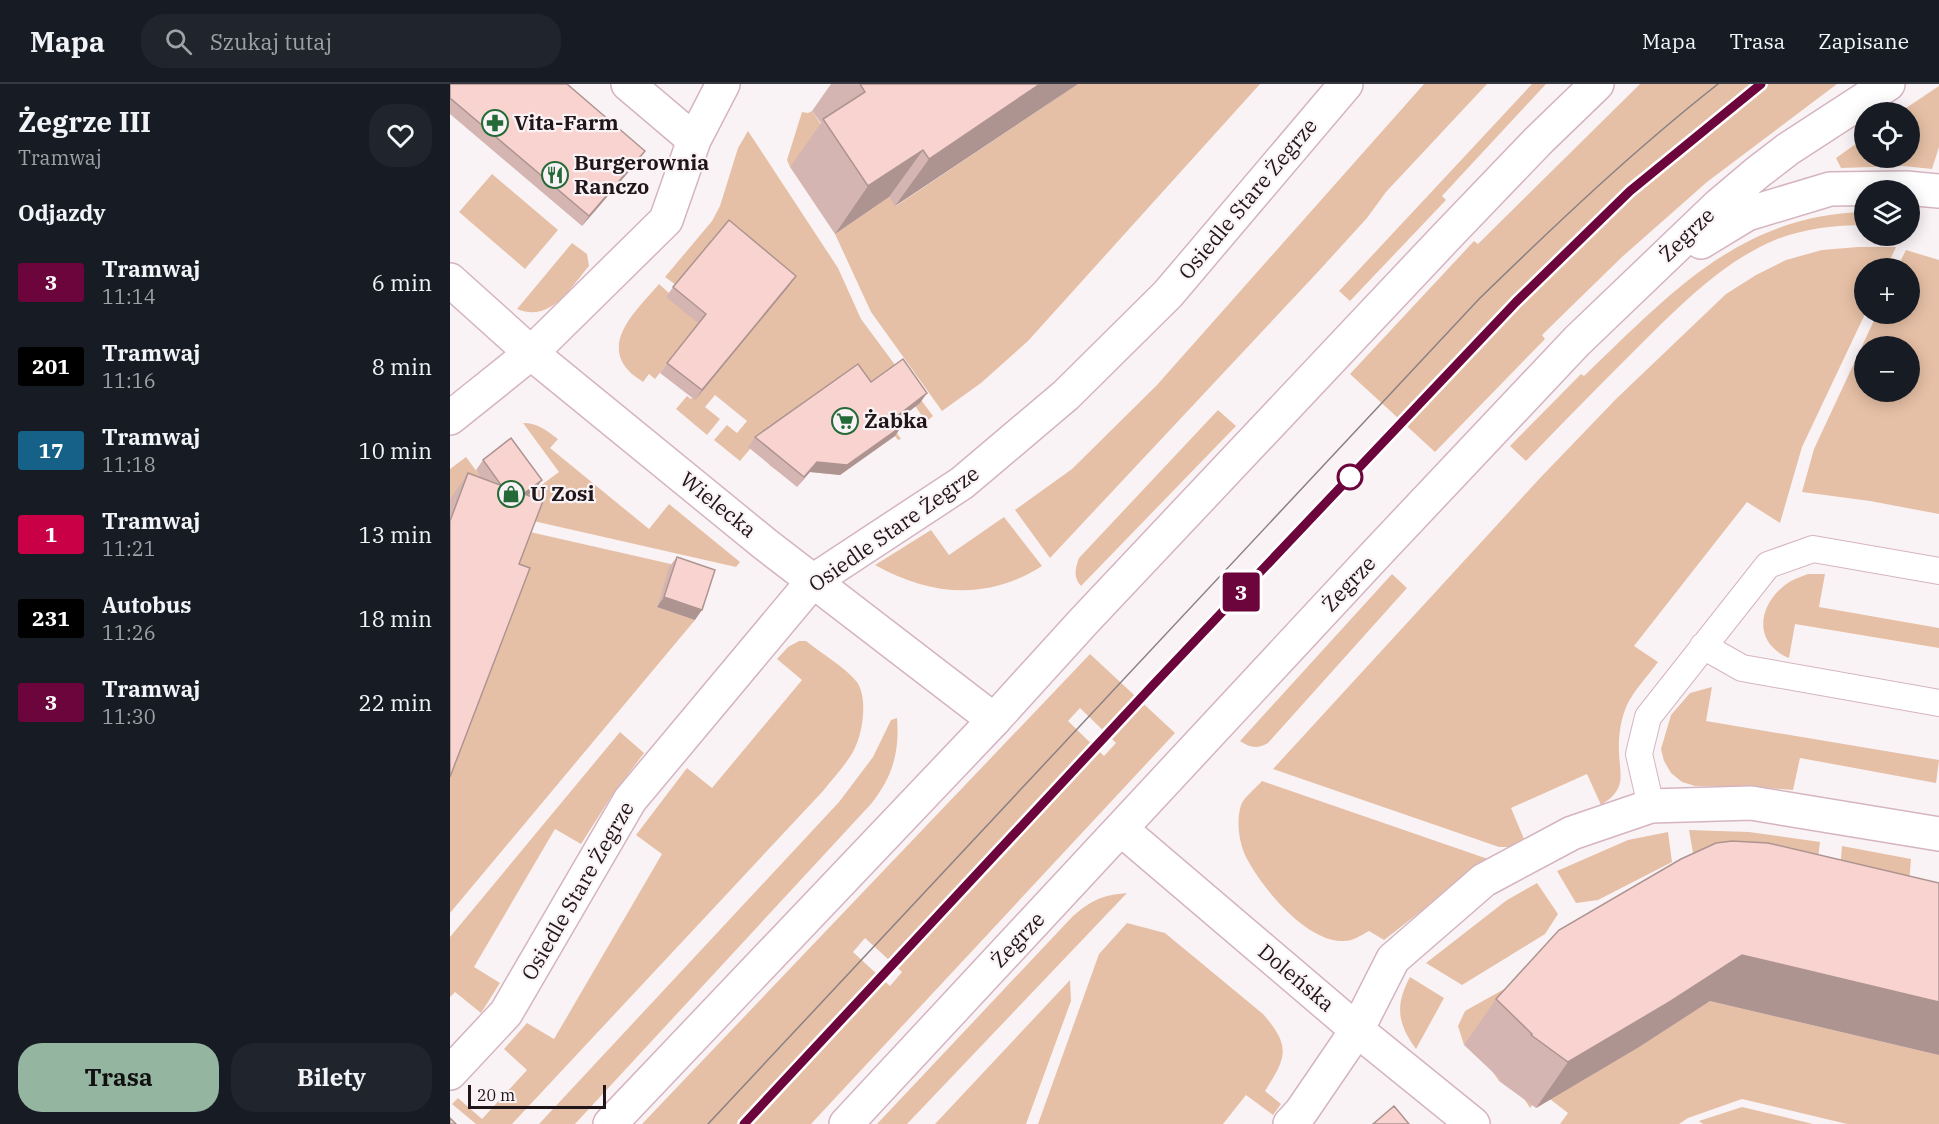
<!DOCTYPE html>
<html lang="pl">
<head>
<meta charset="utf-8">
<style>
  body { margin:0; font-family:"IBM Plex Serif",serif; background:#20242c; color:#f1f3f6; height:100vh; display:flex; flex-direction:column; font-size:22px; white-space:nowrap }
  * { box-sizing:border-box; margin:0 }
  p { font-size:20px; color:#9ea1a6 }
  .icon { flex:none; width:33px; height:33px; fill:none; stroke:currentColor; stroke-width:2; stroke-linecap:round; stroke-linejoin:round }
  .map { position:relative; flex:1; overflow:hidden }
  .panel { display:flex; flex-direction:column; background:#171b24; width:450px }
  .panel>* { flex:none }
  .badge { padding:0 12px; border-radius:4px; font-size:21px; line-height:39px }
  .controls { position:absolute; left:1404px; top:18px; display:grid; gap:12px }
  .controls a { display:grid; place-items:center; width:66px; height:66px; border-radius:50%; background:#171b24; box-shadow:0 3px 15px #0003; font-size:30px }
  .scale { position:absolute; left:18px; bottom:15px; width:138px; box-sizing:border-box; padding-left:6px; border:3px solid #201519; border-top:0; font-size:16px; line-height:21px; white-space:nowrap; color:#201519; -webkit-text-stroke:4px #faf3f6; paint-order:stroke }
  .map>.badge { position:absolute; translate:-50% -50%; box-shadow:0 0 0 3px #fff }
  h2 { padding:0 18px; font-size:22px; line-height:54px }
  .round { display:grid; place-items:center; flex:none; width:63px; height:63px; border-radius:24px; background:#20242c }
  .summary { display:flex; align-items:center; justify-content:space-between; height:102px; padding:0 18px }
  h1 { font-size:28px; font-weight:800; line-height:45px }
  .cta { display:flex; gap:12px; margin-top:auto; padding:12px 18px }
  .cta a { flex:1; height:69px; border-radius:24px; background:#94b5a0; color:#111; font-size:24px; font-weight:800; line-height:69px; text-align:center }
  .cta a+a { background:#20242c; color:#f1f3f6 }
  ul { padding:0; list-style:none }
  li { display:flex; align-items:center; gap:18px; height:84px; padding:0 18px }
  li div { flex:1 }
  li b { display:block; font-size:22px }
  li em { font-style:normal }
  li .badge { min-width:66px; font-weight:700; text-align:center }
  header { display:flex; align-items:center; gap:36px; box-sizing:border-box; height:84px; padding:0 30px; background:#171b24; border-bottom:2px solid #363941 }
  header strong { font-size:28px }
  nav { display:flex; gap:33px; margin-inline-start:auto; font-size:21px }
  .search { width:420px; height:54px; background:#20242c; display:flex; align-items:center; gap:15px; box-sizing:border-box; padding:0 21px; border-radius:24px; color:#9ea1a6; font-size:22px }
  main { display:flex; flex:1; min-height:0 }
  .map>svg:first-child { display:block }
  .green { fill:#e6c0a6; fill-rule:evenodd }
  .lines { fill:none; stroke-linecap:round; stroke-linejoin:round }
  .lane-casing { stroke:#d5b4c0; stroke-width:28 }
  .street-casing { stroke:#d5b4c0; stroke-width:36 }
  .secondary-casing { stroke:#d5b4c0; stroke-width:36 }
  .lane { stroke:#fff; stroke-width:26 }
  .street { stroke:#fff; stroke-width:33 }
  .secondary { stroke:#fff; stroke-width:33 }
  .tram { stroke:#8a8184; stroke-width:1.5 }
  .wall { fill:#d5b5b2 }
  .shaded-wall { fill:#ae9491 }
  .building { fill:#f8d3cf; stroke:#ae9491; stroke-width:1.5 }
  .line-casing { stroke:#fff; stroke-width:14 }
  .line { stroke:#6d053d; stroke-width:9 }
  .stop-dot { fill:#fff; stroke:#6d053d; stroke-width:3 }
  .labels { text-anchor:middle; stroke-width:4.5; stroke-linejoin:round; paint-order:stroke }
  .poi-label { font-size:21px; font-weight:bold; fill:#201519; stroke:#faf3f6; text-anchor:start }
  .street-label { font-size:21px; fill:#201519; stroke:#faf3f6 }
</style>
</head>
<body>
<header>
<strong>Mapa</strong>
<div class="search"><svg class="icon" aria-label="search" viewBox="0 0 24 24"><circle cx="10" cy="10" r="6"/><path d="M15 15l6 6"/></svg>Szukaj tutaj</div>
<nav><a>Mapa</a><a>Trasa</a><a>Zapisane</a></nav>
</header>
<main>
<section class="panel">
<div class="summary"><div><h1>Żegrze III</h1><p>Tramwaj</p></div><a class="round"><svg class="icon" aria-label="heart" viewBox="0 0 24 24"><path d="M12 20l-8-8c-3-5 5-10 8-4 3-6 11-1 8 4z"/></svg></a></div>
<h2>Odjazdy</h2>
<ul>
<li><span class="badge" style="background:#6d053d;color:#fff">3</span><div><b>Tramwaj</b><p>11:14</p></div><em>6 min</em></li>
<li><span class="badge" style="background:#000;color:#fff">201</span><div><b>Tramwaj</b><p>11:16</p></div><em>8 min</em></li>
<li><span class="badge" style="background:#166187;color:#fff">17</span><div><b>Tramwaj</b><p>11:18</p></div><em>10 min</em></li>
<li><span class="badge" style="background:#ca0047;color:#fff">1</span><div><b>Tramwaj</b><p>11:21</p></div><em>13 min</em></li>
<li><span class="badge" style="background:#000;color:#fff">231</span><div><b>Autobus</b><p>11:26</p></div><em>18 min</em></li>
<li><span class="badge" style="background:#6d053d;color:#fff">3</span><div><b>Tramwaj</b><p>11:30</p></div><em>22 min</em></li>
</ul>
<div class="cta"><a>Trasa</a><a>Bilety</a></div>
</section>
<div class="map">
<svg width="1489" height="1040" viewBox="0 0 1489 1040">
  <rect width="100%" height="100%" fill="#faf3f6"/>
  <path class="green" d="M 628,0 L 810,0 L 578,257 L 531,299 L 492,327 L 421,228 L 385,150 L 439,113 L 446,122 Z
    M 974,0 L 1037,0 L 936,108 L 917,134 L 866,190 L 600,474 L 565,426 L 622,385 L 707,301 Z
    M 1082,0 L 1096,0 L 992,112 L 996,116 L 900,217 L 889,207 Z
    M 1190,0 L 1387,0 L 1257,98 L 1172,173 L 1092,251 L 1095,255 L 985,368 L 900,290 L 1024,157 L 1028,160 Z
    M 1489,2 L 1489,63 L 1482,85 L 1453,82 L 1391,84 L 1386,74 L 1414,54 L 1414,74 L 1460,74 L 1460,28 L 1450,28 Z
    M 362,27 L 381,55 L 340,83 L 337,76 L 352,28 L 358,29 Z
    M 298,47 L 388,184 L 411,235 L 483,332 L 476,338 L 466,323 L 417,306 L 451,355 L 448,356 L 445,352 L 329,388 L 319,381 L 339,356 L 320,341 L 290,377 L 264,356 L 277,341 L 287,349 L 297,337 L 265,311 L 255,323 L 270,335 L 257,351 L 226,325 L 237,312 L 241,315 L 253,300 L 222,274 L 205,295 L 199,290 L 193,298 C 188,294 182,291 178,286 C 151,256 190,223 209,200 L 219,209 L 217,213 L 226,201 L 215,193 L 262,137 L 270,122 L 288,64 Z
    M 42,90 L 108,146 L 75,185 L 9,128 Z
    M 1414,128 L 1414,141 C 1385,141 1352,145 1325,156 C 1273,178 1235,217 1195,256 C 1155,296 1115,336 1076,377 L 1060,362 L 1131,290 L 1134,292 C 1218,212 1289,131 1414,128 Z
    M 122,159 L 137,170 L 139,182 C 120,204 101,239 67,225 Z
    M 1408,163 L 1446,163 L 1436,184 L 1414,184 L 1415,230 L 1352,363 L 1330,439 L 1297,418 L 1184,562 L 1208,578 C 1198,592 1184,606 1177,621 C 1171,634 1168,653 1169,668 C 1170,693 1177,705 1151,721 L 1137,690 L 1061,724 L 1074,755 L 1060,763 L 1049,763 L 823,685 L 1091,393 L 1166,315 L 1276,210 L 1306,191 L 1336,176 L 1372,166 Z
    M 1456,166 L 1489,176 L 1489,430 L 1420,417 L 1352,408 L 1364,365 L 1427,230 L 1460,230 L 1460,184 L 1447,184 ZM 1414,262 L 1460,262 L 1460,308 L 1414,308 Z
    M 768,326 L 786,342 L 631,502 C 623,493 625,485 629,474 Z
    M 73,339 C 88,339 96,346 108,355 L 100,364 L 199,445 L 219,420 L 290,478 L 286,483 L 0,418 L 0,385 L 16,373 L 56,427 L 109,388 Z
    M 0,430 L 221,480 L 207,523 L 245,536 L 0,829 Z
    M 554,433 L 592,482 C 538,517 480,512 425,481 L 481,446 L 499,471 Z
    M 942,490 L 957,504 L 818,659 C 808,665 800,664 790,657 Z
    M 1358,490 L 1375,490 L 1369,523 L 1489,544 L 1489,564 L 1345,540 L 1339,574 C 1300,558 1309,516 1341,497 C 1346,494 1353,492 1358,490 Z
    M 349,557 L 356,557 C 372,570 394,582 407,598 C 418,614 413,649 404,666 C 396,681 384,693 373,707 L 62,1040 L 26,1040 L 2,1020 L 8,1014 L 32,1035 L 77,986 L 54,965 L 77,939 L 104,955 L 212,770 L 186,751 L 237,684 L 262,704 L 352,596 L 327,575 L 338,563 Z
    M 640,570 L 725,649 L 361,1040 L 192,1040 ZM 630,624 L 666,659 L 654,672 L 618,637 ZM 415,854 L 452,888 L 440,902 L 403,868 Z
    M 1262,603 L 1256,637 L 1489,676 L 1486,699 L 1350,674 L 1343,706 L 1304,703 L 1245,702 L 1232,698 L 1221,689 L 1214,677 L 1211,665 L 1221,631 L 1240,609 Z
    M 447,634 C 450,668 442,694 421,720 L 125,1040 L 89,1040 L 389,718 L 423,673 L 441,636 Z
    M 170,648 L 194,669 L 161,713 L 131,760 L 105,745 L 24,883 L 50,899 L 31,929 L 5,908 L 0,913 L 0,853 Z
    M 812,697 L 1038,775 L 934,856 L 919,847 C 910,852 903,857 893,857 C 856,858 810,802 795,771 C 789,757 786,737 791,721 C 794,713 806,704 812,697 Z
    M 1239,746 L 1299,748 L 1370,758 L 1367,782 L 1244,775 Z
    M 1218,748 L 1222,778 L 1148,816 L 1126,819 L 1107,787 L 1178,756 Z
    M 1392,762 L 1461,775 L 1458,812 L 1390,787 Z
    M 1087,799 L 1108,830 L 1095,850 L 1012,901 L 976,879 L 1057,816 Z
    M 677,809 L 457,1040 L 427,1040 L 623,832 C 642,816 652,811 677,809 Z
    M 677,839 L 715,849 L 813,930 C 841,962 837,973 815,1007 L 831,1020 L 823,1031 L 796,1011 L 773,1040 L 588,1040 L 649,870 Z
    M 960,893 L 994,914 L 966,965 C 947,939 945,921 960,893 Z
    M 620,896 L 621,917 L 576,1040 L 485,1040 Z
    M 1065,899 L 1128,999 L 1260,917 L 1489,971 L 1489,1040 L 1397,1040 L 1292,1015 L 1238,1034 L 1229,1040 L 1110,1040 L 1118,1029 L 1092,1009 L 1080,1024 L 1075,1016 L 1088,998 L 1063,979 L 1049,997 L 1042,987 L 1059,969 L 1031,943 L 1014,961 L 1008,942 L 1015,927 Z
    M 1292,1023 L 1363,1040 L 1253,1040 L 1249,1037 Z"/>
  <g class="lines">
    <defs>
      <path id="lane" d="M 1253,562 L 1292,584 L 1489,619
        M 1201,722 L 1189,670 L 1198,633 L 1318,481 L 1363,465 L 1489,487"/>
      <path id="street" d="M 244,56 L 273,0
        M 0,196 L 81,269 L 315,460 L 544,636
        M 0,334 L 81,269 L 216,136 L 244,56 L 178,0
        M 671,745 L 907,946 L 1023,1040
        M 0,989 L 56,929 L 180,716 L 363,497 L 512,399 L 616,311 L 718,210 L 896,0
        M 840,1040 L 851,1028 L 907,946 L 943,875 L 1034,796 L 1122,749 L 1201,722 L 1301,719 L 1489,750"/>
      <path id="secondary" d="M 1251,158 L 1297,130 L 1380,105 L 1456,104 L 1489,107
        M 160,1040 L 544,636 L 634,537 L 995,154 L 1088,57 L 1147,0
        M 396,1040 L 927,469 L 1127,257 L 1269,121 L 1308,88 L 1338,65 L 1438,0"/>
    </defs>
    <use href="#lane" class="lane-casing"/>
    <use href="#street" class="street-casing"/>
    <use href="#secondary" class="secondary-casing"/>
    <use href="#lane" class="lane"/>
    <use href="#street" class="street"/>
    <use href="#secondary" class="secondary"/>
    <path class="tram" d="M 258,1040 L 1029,215 C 1106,140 1183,67 1268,0
      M 294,1040 L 704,600 L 1094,188 L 1203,87 L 1311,0"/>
  </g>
  <path class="wall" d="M 0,0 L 188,77 L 132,142 L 0,30 Z
    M 381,0 L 628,0 L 445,122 L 439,113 L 385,150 L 340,83 L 371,39 L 362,27 Z
    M 346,192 L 339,202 L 245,316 L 210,289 L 248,239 L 216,213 L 223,203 Z
    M 421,298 L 470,319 L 448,336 L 445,352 L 390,391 L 360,388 L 347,403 L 298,363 L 305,353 Z
    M 33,376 L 85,406 L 77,411 L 69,480 L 0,693 L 0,415 L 18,389 L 31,394 L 26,386 Z
    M 227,473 L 245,536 L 207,523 L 219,483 Z
    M 1489,799 L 1489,971 L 1260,917 L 1189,963 L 1086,1024 L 1049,997 L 1050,995 L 1014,961 L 1046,915 Z"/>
  <path class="shaded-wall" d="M 590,0 L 628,0 L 445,122 L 479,75 Z
    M 473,66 L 439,113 L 385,150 L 418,102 Z
    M 195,67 L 188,77 L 132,142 L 139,132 Z
    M 346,192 L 339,202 L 245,316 L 252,306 Z
    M 477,309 L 470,319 L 439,343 L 446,333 Z
    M 452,342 L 445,352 L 390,391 L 360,388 L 347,403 L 367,378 Z
    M 92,396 L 85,406 L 56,427 L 63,417 Z
    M 214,513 L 252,526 L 245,536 L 207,523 Z
    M 1292,871 L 1489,918 L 1489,971 L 1260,917 L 1189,963 L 1086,1024 L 1118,978 Z"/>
  <path class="building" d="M 0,0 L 117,0 L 195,67 L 139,132 L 0,14 Z
    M 410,0 L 590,0 L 479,75 L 473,66 L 418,102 L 373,35 L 415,8 Z
    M 279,136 L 346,192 L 252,306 L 217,279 L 256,230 L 223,203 Z
    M 453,275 L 477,309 L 446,333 L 452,342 L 397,381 L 367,378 L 354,393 L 305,353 L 408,280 L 421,298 Z
    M 61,354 L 92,396 L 73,410 L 51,401 L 33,376 Z
    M 18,389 L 93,417 L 69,480 L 80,484 L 0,693 L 0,437 Z
    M 227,473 L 265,486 L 252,526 L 214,513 Z
    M 1282,757 L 1318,759 L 1489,799 L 1489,918 L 1292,871 L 1221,917 L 1118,978 L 1081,951 L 1082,950 L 1046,915 L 1109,846 L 1231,775 L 1266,759 Z
    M 944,1022 L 959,1040 L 923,1040 Z
    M 0,1034 L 6,1040 L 0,1040 Z"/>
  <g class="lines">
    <defs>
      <path id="line" d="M 294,1040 L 704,600 L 1066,218 L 1180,107 L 1311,0"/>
    </defs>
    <use href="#line" class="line-casing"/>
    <use href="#line" class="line"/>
  </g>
  <defs>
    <symbol id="pharmacy-ring" viewBox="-11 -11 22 22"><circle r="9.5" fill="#faf3f6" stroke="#236a37" stroke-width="1.5"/><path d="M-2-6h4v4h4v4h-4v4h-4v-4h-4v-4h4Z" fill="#236a37"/></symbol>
    <symbol id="restaurant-ring" viewBox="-11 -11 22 22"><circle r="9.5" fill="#faf3f6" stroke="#236a37" stroke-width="1.5"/><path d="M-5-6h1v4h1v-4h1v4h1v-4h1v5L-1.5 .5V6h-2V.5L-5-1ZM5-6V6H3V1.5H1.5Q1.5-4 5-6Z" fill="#236a37"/></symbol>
    <symbol id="supermarket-ring" viewBox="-11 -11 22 22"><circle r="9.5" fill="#faf3f6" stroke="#236a37" stroke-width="1.5"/><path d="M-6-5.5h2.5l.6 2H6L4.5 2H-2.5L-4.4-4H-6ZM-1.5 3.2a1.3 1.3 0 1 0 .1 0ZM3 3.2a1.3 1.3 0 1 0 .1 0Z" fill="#236a37"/></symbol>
    <symbol id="shop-ring" viewBox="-11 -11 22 22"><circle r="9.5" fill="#faf3f6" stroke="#236a37" stroke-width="1.5"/><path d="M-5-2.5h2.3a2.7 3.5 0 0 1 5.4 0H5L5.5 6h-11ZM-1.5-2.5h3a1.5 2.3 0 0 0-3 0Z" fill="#236a37"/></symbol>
  </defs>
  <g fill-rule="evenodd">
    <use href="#pharmacy-ring" x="30" y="24" width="30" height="30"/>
    <use href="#restaurant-ring" x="90" y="76" width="30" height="30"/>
    <use href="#supermarket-ring" x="380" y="322" width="30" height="30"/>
    <use href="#shop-ring" x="46" y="395" width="30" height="30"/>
  </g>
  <circle class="stop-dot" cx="900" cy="393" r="12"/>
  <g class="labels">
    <g class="poi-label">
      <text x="64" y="46">Vita-Farm</text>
      <text x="124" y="86">Burgerownia<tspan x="124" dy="24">Ranczo</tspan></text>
      <text x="414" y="344">Żabka</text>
      <text x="80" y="417">U Zosi</text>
    </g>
    <g class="street-label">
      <text transform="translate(798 115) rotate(-50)" y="7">Osiedle Stare Żegrze</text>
      <text transform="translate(1237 151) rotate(-44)" y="7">Żegrze</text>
      <text transform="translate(268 421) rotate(39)" y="7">Wielecka</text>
      <text transform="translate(444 445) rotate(-35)" y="7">Osiedle Stare Żegrze</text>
      <text transform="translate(899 500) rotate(-47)" y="7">Żegrze</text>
      <text transform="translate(128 807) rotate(-60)" y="7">Osiedle Stare Żegrze</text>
      <text transform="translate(568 856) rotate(-47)" y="7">Żegrze</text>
      <text transform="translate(846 894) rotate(40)" y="7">Doleńska</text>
    </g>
  </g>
</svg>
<div class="controls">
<a><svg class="icon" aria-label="locate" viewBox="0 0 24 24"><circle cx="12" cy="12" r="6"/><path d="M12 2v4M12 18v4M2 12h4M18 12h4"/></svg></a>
<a><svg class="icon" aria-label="layers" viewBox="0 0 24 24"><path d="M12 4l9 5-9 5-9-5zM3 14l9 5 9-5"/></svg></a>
<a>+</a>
<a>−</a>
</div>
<div class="scale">20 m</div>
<b class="badge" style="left:791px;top:508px;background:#6d053d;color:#fff">3</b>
</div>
</main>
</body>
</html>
